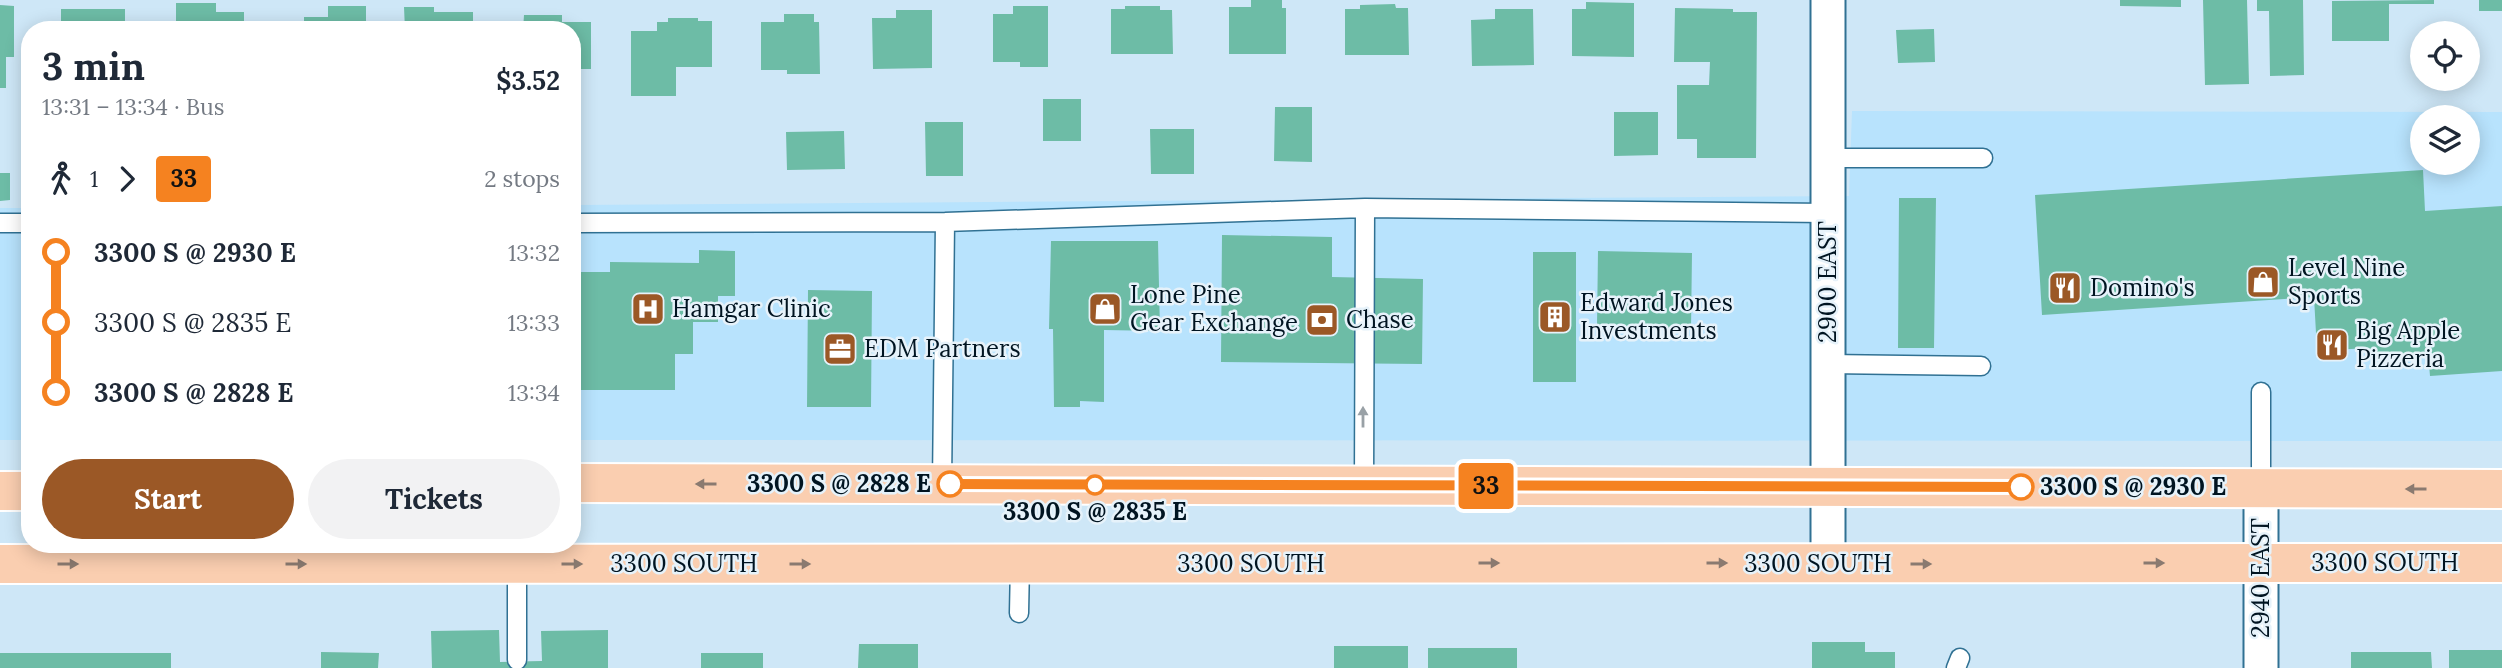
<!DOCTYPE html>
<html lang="en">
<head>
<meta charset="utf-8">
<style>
  body { margin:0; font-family:Lora,serif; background:#f2f2f3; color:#1f2937; height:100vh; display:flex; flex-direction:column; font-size:26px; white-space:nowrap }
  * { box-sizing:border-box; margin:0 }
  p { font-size:23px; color:#747a83 }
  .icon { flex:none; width:38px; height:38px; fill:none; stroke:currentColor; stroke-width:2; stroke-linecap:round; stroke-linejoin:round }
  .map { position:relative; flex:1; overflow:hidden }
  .sheet { position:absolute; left:21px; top:21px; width:560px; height:532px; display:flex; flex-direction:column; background:#fff; border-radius:28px; box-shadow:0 4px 18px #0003 }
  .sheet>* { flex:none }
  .badge { padding:0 14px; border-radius:5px; font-size:24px; line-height:46px }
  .fabs { position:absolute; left:2410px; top:21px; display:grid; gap:14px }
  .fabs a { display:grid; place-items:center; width:70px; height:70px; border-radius:50%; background:#fff; box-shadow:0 4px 18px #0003; font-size:35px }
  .map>.badge { position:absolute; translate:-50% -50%; box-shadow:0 0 0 4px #fff }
  .legs { display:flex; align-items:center; gap:10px; height:77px; padding:0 21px; font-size:23px }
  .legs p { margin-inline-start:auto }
  .overview { display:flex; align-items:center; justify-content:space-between; height:119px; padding:0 21px }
  h1 { font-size:38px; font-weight:700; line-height:52px }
  .action { display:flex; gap:14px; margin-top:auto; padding:14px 21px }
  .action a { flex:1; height:80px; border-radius:42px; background:#9b5826; color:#fff; font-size:28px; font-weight:700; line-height:80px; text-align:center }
  .action a+a { background:#f2f2f3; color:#1f2937 }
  ul { padding:0 21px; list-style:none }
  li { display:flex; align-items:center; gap:24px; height:70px; font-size:26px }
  li i { display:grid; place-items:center; width:10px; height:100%; margin:0 9px; background:currentColor }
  li i::after { content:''; width:18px; height:18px; margin:-9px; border:5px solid; border-radius:50%; background:#fff }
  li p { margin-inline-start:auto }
  li:first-child i { background:linear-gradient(#0000 50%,currentColor 0) }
  li:last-child i { background:linear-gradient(currentColor 50%,#0000 0) }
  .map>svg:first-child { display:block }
  .built { fill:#b8e3fd; fill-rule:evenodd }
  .building { fill:#6dbca6 }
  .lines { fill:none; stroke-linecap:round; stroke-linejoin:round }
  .service-casing { stroke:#307193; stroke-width:21 }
  .minor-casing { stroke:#307193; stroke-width:37 }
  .primary-casing { stroke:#fff; stroke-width:42 }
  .service { stroke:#fff; stroke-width:18 }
  .minor { stroke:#fff; stroke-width:33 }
  .primary { stroke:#faceb0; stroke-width:38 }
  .oneway { fill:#99a1a6 }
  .oneway2 { fill:#8a7a70 }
  .line-1-casing { stroke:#fff; stroke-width:16 }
  .line-1 { stroke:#f58220; stroke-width:10 }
  .stop-1-dot { fill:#fff; stroke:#f58220; stroke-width:3.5 }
  .labels { text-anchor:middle; stroke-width:5; stroke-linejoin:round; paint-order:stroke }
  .poi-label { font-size:24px; fill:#001421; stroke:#e6f2fa; text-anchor:start }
  .street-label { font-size:24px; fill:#001421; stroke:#e6f2fa }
  .stop-label { font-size:24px; font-weight:bold; fill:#001421; stroke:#e6f2fa; text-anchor:end }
</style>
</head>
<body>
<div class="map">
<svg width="2502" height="668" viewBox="0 0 2502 668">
  <rect width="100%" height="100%" fill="#cee7f7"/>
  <path class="built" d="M 1852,111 L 2502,112 L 2502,441 L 572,440 L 572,205 L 1849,196 ZM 2422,117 L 2468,117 L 2468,163 L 2422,163 Z
    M 0,208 L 30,208 L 30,440 L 0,440 Z"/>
  <path class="building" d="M 1251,0 L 1282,0 L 1282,8 L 1286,8 L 1286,54 L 1229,54 L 1229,7 L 1251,7 Z
    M 2120,0 L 2181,0 L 2181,7 L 2120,6 Z
    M 2203,0 L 2247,0 L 2249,84 L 2205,85 Z
    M 2257,0 L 2303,0 L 2304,75 L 2270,76 L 2269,11 L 2257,11 Z
    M 2434,0 L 2434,4 L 2389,4 L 2389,41 L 2332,41 L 2332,1 Z
    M 2479,0 L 2502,0 L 2502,11 L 2479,11 Z
    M 1586,2 L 1634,3 L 1634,57 L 1572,56 L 1572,9 L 1586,9 Z
    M 176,3 L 216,3 L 216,12 L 244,12 L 244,30 L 176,30 Z
    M 1395,4 L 1396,8 L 1408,8 L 1409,55 L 1345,55 L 1345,9 L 1360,9 L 1360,5 Z
    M 0,5 L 14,6 L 14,57 L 6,57 L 6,88 L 0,88 Z
    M 328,6 L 366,6 L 366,30 L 304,30 L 304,17 L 328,17 Z
    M 1013,6 L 1048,6 L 1048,67 L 1020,67 L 1020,62 L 993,62 L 993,14 L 1013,14 Z
    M 1125,6 L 1160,6 L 1160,10 L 1172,10 L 1173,54 L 1111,54 L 1111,9 L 1125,9 Z
    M 404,7 L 434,7 L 434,12 L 473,12 L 473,30 L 405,30 Z
    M 1675,8 L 1733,9 L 1733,12 L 1757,12 L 1756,158 L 1697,158 L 1697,139 L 1677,139 L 1677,85 L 1709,85 L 1710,62 L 1674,62 Z
    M 61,9 L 125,9 L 125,30 L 61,30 Z
    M 1495,9 L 1533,9 L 1534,65 L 1472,66 L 1471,20 L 1495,19 Z
    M 896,10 L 932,10 L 932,68 L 873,69 L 872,18 L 896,18 Z
    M 784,14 L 814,14 L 814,22 L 819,22 L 820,74 L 787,74 L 787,70 L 761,70 L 761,22 L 784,22 Z
    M 524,15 L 562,15 L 562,22 L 591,22 L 591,69 L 572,69 L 572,30 L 523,30 Z
    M 668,18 L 698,18 L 698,21 L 712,21 L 712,67 L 676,67 L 676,96 L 631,96 L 631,31 L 657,31 L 657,22 L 668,22 Z
    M 1934,29 L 1935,62 L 1898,63 L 1896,30 Z
    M 23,73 L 30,73 L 30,133 L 24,133 Z
    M 1043,99 L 1081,99 L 1081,141 L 1043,141 Z
    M 1275,107 L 1312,107 L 1312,162 L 1274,161 Z
    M 1614,112 L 1658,112 L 1658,155 L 1614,156 Z
    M 925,122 L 963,122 L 963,176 L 926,176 Z
    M 1150,129 L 1194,129 L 1194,174 L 1151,174 Z
    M 844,131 L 845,169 L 787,170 L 786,132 Z
    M 2423,170 L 2425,211 L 2502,206 L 2502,371 L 2430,376 L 2428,353 L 2372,356 L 2368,348 L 2317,351 L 2314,297 L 2042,315 L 2035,195 Z
    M 0,173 L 10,173 L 10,200 L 0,201 Z
    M 1899,198 L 1936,198 L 1934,348 L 1898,348 Z
    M 1222,235 L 1332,237 L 1332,277 L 1423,279 L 1422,364 L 1221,362 Z
    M 1051,241 L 1158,241 L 1160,331 L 1104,330 L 1104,402 L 1080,401 L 1080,407 L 1054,407 L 1053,329 L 1049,329 Z
    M 699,250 L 735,251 L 735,296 L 718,296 L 718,322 L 693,322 L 693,354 L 675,354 L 675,390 L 578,390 L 578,272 L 610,272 L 610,262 L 699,263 Z
    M 1598,251 L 1692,253 L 1691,329 L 1597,327 Z
    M 1533,252 L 1576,252 L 1576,382 L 1533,382 Z
    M 808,290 L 872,291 L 871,407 L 807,407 Z
    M 499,630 L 500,662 L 542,661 L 541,631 L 608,630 L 608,668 L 432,668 L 431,631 Z
    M 1812,642 L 1865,642 L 1865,652 L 1895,652 L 1895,668 L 1812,668 Z
    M 859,644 L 918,644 L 918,668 L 858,668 Z
    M 1334,646 L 1408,646 L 1408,668 L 1334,668 Z
    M 1428,648 L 1517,648 L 1517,668 L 1428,668 Z
    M 2449,650 L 2502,650 L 2502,668 L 2449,668 Z
    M 321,652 L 379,653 L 378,668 L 321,668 Z
    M 2351,652 L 2431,652 L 2432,668 L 2351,668 Z
    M 0,653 L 171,653 L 171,668 L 0,668 Z
    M 701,653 L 763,653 L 763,668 L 701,668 Z"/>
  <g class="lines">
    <defs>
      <path id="service" d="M 1828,158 L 1983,158
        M 0,223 L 30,223
        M 572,223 L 945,222 L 1365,208 L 1828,213
        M 1828,364 L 1981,366
        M 942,484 L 945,222
        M 1364,486 L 1365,208
        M 2261,488 L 2261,392
        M 517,564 L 517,660
        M 1019,613 L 1020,564
        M 1956,668 L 1960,658"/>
      <path id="minor" d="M 1828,0 L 1828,563
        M 2261,488 L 2261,668"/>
      <path id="primary" d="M 572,483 L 2502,489
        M 0,491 L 30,491
        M 0,564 L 2502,563"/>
    </defs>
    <use href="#service" class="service-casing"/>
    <use href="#minor" class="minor-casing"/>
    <use href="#primary" class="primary-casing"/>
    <use href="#service" class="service"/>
    <use href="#minor" class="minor"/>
    <use href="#primary" class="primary"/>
  </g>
  <defs><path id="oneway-solid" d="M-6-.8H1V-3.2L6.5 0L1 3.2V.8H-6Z" transform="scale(1.75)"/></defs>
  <use class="oneway" href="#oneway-solid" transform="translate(1363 417) rotate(-90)"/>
  <g class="oneway2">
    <use href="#oneway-solid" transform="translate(706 484) rotate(-180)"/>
    <use href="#oneway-solid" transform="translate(2416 489) rotate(-180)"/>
    <use href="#oneway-solid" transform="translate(1489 563)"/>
    <use href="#oneway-solid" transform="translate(1717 563)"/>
    <use href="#oneway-solid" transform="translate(2154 563)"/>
    <use href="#oneway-solid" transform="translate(68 564)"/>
    <use href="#oneway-solid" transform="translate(296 564)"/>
    <use href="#oneway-solid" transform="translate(572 564)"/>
    <use href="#oneway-solid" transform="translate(800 564)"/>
    <use href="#oneway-solid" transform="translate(1921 564)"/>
  </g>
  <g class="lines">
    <defs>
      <path id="line-1" d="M 950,484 L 2021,487"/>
    </defs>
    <use href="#line-1" class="line-1-casing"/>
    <use href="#line-1" class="line-1"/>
  </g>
  <defs>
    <symbol id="shop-square" viewBox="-11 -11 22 22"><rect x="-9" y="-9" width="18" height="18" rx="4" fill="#9b5826" stroke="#e6f2fa"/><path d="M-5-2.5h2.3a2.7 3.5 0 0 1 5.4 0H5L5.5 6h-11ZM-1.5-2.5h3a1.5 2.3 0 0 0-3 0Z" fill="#fff"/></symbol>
    <symbol id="restaurant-square" viewBox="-11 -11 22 22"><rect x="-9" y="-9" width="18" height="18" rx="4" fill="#9b5826" stroke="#e6f2fa"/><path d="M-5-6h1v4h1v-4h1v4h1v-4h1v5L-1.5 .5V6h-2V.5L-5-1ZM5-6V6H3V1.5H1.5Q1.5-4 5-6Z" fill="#fff"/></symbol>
    <symbol id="hospital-square" viewBox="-11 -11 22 22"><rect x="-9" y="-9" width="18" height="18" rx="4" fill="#9b5826" stroke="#e6f2fa"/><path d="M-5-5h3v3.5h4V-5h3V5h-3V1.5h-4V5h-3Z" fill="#fff"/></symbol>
    <symbol id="building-square" viewBox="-11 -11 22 22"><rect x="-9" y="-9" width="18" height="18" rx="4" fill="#9b5826" stroke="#e6f2fa"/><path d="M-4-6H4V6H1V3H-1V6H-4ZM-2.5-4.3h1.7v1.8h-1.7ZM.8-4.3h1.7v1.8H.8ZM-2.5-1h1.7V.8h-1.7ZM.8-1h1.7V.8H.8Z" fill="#fff"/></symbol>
    <symbol id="bank-square" viewBox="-11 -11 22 22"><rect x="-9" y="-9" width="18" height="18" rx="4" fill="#9b5826" stroke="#e6f2fa"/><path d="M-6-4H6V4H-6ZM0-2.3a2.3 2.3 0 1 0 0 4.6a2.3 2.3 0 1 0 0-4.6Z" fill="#fff"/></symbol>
    <symbol id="office-square" viewBox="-11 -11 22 22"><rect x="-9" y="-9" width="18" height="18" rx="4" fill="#9b5826" stroke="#e6f2fa"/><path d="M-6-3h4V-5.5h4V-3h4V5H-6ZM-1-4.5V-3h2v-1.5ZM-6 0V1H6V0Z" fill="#fff"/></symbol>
  </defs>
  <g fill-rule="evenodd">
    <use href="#shop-square" x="2244" y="263" width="38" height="38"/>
    <use href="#restaurant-square" x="2046" y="269" width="38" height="38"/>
    <use href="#hospital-square" x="629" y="290" width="38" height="38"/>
    <use href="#shop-square" x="1086" y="290" width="38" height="38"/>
    <use href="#building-square" x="1536" y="298" width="38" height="38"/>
    <use href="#bank-square" x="1303" y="301" width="38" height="38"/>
    <use href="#restaurant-square" x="2313" y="326" width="38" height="38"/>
    <use href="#office-square" x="821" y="330" width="38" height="38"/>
  </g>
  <g class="stop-1-dot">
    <circle cx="950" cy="484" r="12"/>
    <circle cx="1095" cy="485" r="9"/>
    <circle cx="2021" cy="487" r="12"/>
  </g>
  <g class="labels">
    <g class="poi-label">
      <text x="2288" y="276">Level Nine<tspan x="2288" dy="28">Sports</tspan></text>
      <text x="2090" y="296">Domino's</text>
      <text x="1130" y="303">Lone Pine<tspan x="1130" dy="28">Gear Exchange</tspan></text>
      <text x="1580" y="311">Edward Jones<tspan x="1580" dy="28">Investments</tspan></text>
      <text x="672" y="317">Hamgar Clinic</text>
      <text x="1346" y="328">Chase</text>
      <text x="2356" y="339">Big Apple<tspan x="2356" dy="28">Pizzeria</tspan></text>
      <text x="864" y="357">EDM Partners</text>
    </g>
    <g class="street-label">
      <text transform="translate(1828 282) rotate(-90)" y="8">2900 EAST</text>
      <text x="2385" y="571">3300 SOUTH</text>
      <text x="684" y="572">3300 SOUTH</text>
      <text x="1251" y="572">3300 SOUTH</text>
      <text x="1818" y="572">3300 SOUTH</text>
      <text transform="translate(2261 578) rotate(-90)" y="8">2940 EAST</text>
    </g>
    <g class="stop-label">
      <text x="931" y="492">3300 S @ 2828 E</text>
      <text x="2040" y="495" text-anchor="start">3300 S @ 2930 E</text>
      <text x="1095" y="520" text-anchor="middle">3300 S @ 2835 E</text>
    </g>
  </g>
</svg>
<div class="fabs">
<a><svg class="icon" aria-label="locate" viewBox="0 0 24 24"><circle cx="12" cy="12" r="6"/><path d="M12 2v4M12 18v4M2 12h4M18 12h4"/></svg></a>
<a><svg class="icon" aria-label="layers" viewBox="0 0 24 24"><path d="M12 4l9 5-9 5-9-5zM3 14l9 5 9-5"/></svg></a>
</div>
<b class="badge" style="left:1486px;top:486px;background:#f58220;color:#111">33</b>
<section class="sheet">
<div class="overview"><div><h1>3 min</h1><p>13:31 – 13:34 · Bus</p></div><b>$3.52</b></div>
<div class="legs"><svg class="icon" aria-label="walk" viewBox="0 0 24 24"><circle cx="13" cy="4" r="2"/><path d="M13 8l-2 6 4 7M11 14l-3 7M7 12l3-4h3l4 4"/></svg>1<svg class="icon" aria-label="forward" viewBox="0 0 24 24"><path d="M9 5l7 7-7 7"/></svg><b class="badge" style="background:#f58220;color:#111">33</b><p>2 stops</p></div>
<ul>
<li><i style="color:#f58220"></i><b>3300 S @ 2930 E</b><p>13:32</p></li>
<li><i style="color:#f58220"></i><span>3300 S @ 2835 E</span><p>13:33</p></li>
<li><i style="color:#f58220"></i><b>3300 S @ 2828 E</b><p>13:34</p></li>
</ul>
<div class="action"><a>Start</a><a>Tickets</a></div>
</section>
</div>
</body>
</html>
